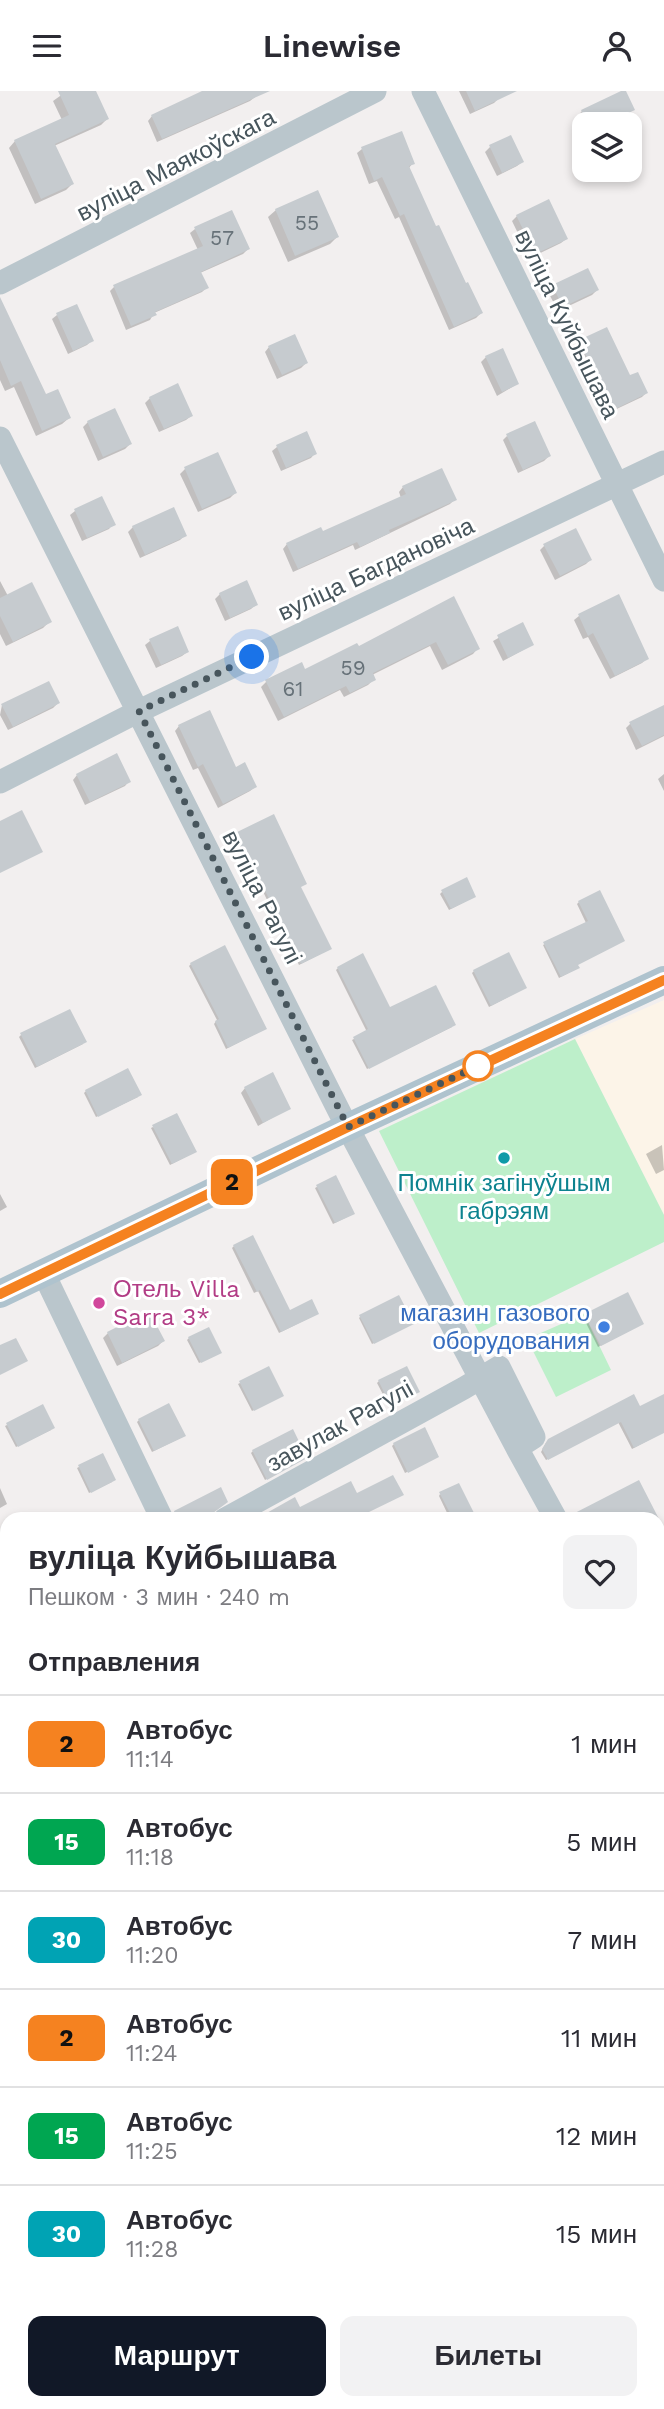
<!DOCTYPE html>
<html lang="ru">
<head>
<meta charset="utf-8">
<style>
  body { margin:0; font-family:"Work Sans",sans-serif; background:#f2f2f3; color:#2b2b33; height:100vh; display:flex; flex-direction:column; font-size:26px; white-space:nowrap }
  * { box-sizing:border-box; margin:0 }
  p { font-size:23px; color:#7c7c81 }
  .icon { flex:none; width:38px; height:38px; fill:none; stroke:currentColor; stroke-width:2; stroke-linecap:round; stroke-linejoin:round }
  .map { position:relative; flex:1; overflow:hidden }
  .side { position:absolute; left:0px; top:1421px; width:665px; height:898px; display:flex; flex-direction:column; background:#fff; border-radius:21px 21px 0 0; box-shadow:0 4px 10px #0003 }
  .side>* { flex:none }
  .badge { padding:0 14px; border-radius:10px; font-size:24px; line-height:46px }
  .buttons { position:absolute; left:572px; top:21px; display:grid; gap:14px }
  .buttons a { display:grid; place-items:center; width:70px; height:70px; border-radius:14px; background:#fff; box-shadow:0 4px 10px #0003; font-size:35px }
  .you { position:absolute; width:35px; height:35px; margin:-18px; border:5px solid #fff; border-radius:50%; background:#1a73e8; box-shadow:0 0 0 10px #1a73e833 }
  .map>.badge { position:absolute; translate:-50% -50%; box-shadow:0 0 0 4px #fff }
  h2 { padding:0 28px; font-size:26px; line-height:63px }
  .round { display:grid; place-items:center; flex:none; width:74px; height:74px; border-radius:14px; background:#f2f2f3 }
  .headline { display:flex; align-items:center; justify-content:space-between; height:119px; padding:0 28px }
  h1 { font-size:33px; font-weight:600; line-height:52px }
  .cta { display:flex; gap:14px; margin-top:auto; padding:14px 28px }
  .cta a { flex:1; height:80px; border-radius:14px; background:#111827; color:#fff; font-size:28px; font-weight:600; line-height:80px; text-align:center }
  .cta a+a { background:#f2f2f3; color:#2b2b33 }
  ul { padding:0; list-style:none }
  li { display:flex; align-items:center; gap:21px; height:98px; padding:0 28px; border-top:2px solid #e1e1e2 }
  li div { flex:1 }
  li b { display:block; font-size:26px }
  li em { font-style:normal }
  li .badge { min-width:77px; font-weight:700; text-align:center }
  header { display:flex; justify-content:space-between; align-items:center; height:91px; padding:0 28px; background:#fff; font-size:32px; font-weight:600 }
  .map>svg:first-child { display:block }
  .commercial { fill:#fcf4e8 }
  .green { fill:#bdefca }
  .shadow { fill:#0003 }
  .building { fill:#c6cbcf }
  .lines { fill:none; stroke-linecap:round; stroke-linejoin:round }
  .minor { stroke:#bac6cc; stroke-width:23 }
  .major { stroke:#afc3ce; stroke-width:28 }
  .line-casing { stroke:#fff; stroke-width:16 }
  .line { stroke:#f58220; stroke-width:10 }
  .walk { stroke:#47555c; stroke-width:7; stroke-dasharray:0 12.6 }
  .stop-dot { fill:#fff; stroke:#f58220; stroke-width:3.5 }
  .culture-dot { fill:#0f9aa8; stroke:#fff; stroke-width:2.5 }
  .hotel-dot { fill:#d1479c; stroke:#fff; stroke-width:2.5 }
  .shop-dot { fill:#3f7fe0; stroke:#fff; stroke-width:2.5 }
  .labels { text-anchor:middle; stroke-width:6; stroke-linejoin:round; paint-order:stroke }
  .number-label { font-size:21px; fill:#677279 }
  .street-label { font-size:24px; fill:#47555c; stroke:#fff }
  .culture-label { font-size:24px; fill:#0d838f; stroke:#fff }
  .hotel-label { font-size:24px; fill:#b23c85; stroke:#fff; text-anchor:start }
  .shop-label { font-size:24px; fill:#366cbe; stroke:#fff; text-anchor:end }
</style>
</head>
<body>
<header><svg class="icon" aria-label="menu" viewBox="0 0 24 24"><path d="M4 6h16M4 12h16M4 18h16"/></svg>Linewise<svg class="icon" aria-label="person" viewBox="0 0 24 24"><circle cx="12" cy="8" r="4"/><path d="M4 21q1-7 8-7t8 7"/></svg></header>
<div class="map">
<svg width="664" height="2318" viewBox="0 0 664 2318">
  <rect width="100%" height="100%" fill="#f2efef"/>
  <path class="commercial" d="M 664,909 L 664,1124 L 575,948 Z"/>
  <path class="green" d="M 575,948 L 664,1124 L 664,1151 L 479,1242 L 379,1040 Z
    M 584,1223 L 611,1279 L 556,1306 L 527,1248 Z
    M 664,2109 L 664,2318 L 621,2318 L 621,2312 L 658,2312 L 658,2112 Z"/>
  <path class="shadow" d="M 67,0 L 94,0 L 107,28 L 101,34 L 54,55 L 72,93 L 66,99 L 35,113 L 9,57 L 15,50 L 62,29 L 53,10 Z
    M 204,0 L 252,0 L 255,6 L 250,10 L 157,51 L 148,30 L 152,25 Z
    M 459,0 L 496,0 L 499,7 L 494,12 L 470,23 Z
    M 633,18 L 628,23 L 606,33 L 584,33 L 584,39 L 578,25 L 582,20 Z
    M 401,42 L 413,72 L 408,78 L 435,137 L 481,222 L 476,227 L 449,239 L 399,126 L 395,128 L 377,90 L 369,93 L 357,62 L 362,58 Z
    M 490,56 L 522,71 L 517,75 L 497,85 L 485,61 Z
    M 276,119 L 337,146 L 330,153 L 288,171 L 268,126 Z
    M 517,125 L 566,148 L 561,152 L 530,167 L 512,130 Z
    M 195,138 L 248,158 L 243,163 L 200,182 L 207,196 L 202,201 L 154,222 L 150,229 L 126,239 L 110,200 L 114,196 L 198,159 L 190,142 Z
    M 553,196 L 597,199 L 592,204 L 558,220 L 548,201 Z
    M 76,215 L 92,249 L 87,254 L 68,263 L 52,228 L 57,224 Z
    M 0,222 L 45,306 L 69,327 L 62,333 L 36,345 L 14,296 L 5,300 L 0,289 Z
    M 580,250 L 629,287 L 646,302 L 642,306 L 606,323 L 576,255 Z
    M 269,256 L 306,272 L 301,277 L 277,288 L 265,261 Z
    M 486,266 L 517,293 L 497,305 L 481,271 Z
    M 150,307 L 191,325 L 186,329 L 159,341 L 145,312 Z
    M 88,331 L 130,353 L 125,358 L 98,370 L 83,336 Z
    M 306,342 L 315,362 L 311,367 L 281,380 L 272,360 L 277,356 Z
    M 507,345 L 549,365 L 544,370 L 518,382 L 503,349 Z
    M 217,363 L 235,402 L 230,407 L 198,421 L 180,383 L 185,378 Z
    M 403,396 L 454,409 L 450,413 L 355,459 L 353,454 L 293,481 L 283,458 L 287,453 L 322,443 L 401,407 L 399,401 Z
    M 75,420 L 113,433 L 109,438 L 82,450 L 70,424 Z
    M 133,436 L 185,444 L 180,449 L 140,467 L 128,441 Z
    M 545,454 L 590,469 L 586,473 L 555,489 L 540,459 Z
    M 0,490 L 8,505 L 49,531 L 43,537 L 6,555 L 0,543 Z
    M 220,503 L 256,513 L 251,518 L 225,530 L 215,508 Z
    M 618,505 L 647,567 L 642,572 L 610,588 L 588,546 L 583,548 L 574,529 L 579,525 Z
    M 453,507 L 478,557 L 473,563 L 442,579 L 430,555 L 372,584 L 374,588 L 368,594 L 344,606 L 340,599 L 278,630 L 261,596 L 266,591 L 304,580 L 358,557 Z
    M 522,534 L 532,554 L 503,570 L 493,550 Z
    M 150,550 L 187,561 L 182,565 L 156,577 L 145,554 Z
    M 58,612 L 53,617 L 8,639 L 0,624 L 2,614 Z
    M 664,621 L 664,645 L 636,659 L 626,637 L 630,633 Z
    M 179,635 L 235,678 L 255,696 L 250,700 L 218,717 L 198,677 L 193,679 L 175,640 Z
    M 664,683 L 664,700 L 658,688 Z
    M 77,684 L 129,690 L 125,695 L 85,714 L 73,689 Z
    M 233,745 L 299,796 L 328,859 L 299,874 L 248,770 L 243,772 L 231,747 Z
    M 442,801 L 472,807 L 449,819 L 440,803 Z
    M 579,811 L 621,851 L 576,874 L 576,878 L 559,887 L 543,854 L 586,832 L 577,813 Z
    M 191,873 L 263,939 L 226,958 L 214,933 L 217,929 L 189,875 Z
    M 338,877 L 390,918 L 452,936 L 367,978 L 352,949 L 367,941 L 336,879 Z
    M 474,880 L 523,898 L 489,916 L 472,882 Z
    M 21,944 L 83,953 L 35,977 L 19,946 Z
    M 245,997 L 289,1017 L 258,1035 L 241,1002 Z
    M 86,1000 L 138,1006 L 96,1026 L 84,1002 Z
    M 153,1036 L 193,1062 L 170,1074 L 151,1037 Z
    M 662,1054 L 664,1079 L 656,1083 L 646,1063 Z
    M 335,1086 L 351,1124 L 333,1133 L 315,1097 Z
    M 0,1103 L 7,1116 L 0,1120 Z
    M 234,1155 L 289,1221 L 315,1224 L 279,1242 L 258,1200 L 254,1202 L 232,1157 Z
    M 585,1224 L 642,1233 L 598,1256 L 583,1226 Z
    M 360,1226 L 410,1234 L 372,1253 L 359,1227 Z
    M 108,1242 L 163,1250 L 158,1255 L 117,1275 L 103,1247 Z
    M 189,1247 L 218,1263 L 199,1272 L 187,1249 Z
    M 379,1290 L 416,1302 L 389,1315 L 377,1292 Z
    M 240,1292 L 280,1306 L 252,1320 L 238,1293 Z
    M 664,1305 L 664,1341 L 632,1358 L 618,1331 L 546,1369 L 541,1361 L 546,1352 L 640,1318 Z
    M 139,1329 L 182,1346 L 152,1361 L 137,1331 Z
    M 7,1334 L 51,1339 L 16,1356 L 5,1335 Z
    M 394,1353 L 435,1367 L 405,1382 L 392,1355 Z
    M 253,1360 L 303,1368 L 265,1389 L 251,1362 Z
    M 102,1364 L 112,1391 L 89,1402 L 77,1377 Z
    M 0,1397 L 7,1413 L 0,1417 Z
    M 440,1403 L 471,1428 L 450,1428 L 439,1405 Z
    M 658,1430 L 664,1441 L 664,1451 L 658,1455 Z
    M 0,1598 L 7,1615 L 7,1624 L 0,1627 Z
    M 7,1672 L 7,1693 L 0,1696 L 0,1675 Z
    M 658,1834 L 664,1834 L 664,1872 L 658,1871 Z
    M 658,1908 L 664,1908 L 664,1942 L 658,1942 Z
    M 658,1986 L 664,1986 L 664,2012 L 658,2012 Z
    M 7,2195 L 7,2235 L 0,2239 L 0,2199 Z
    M 331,2313 L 334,2318 L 322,2318 Z"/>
  <path class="building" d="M 58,0 L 96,0 L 109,28 L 55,53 L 74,93 L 41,108 L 14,49 L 69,24 Z
    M 202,0 L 270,0 L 162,48 L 151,24 Z
    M 466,0 L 517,0 L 475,20 Z
    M 621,0 L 626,0 L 635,19 L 604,33 L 588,33 L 581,19 Z
    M 402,40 L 415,73 L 409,75 L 436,135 L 439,134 L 466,192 L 468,191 L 483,222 L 454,236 L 404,123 L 400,125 L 382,86 L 374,90 L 361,56 Z
    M 511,44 L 524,71 L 502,82 L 489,54 Z
    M 318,99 L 339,146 L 295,165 L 275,118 Z
    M 549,108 L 568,148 L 535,163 L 516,124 Z
    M 232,119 L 250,158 L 201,181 L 209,197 L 155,221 L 157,224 L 131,235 L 113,194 L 203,155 L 194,136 Z
    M 588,177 L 599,199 L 563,216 L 552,194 Z
    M 0,206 L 46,303 L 58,298 L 71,327 L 42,340 L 21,290 L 11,295 L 0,269 Z
    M 77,213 L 94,250 L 73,260 L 56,222 Z
    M 607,236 L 630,284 L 638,281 L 648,302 L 611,320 L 579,249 Z
    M 295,243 L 308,272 L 282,284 L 268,255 Z
    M 503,257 L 519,293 L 502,301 L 485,265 Z
    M 178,292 L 193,325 L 164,338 L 149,306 Z
    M 115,317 L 132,353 L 103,366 L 87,330 Z
    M 535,330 L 551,365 L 523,379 L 506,343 Z
    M 307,340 L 317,363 L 286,377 L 276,354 Z
    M 218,361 L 237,402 L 202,418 L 184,376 Z
    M 442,377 L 457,409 L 389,439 L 390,442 L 360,456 L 357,451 L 298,478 L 286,452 L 321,436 L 323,440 L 406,403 L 402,395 Z
    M 102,405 L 116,434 L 87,447 L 74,418 Z
    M 174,416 L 187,445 L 145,464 L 132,435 Z
    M 576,437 L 592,469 L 560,485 L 543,453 Z
    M 247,489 L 258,514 L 230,527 L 219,502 Z
    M 32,491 L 52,531 L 13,551 L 0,525 L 0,507 Z
    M 619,503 L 649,568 L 615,585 L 593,542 L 588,545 L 578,523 Z
    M 454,505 L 480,558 L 448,574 L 436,551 L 373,582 L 376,589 L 350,602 L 346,595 L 284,626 L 265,589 L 302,571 L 305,578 L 357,552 L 359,555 Z
    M 523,531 L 534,554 L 508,567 L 497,544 Z
    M 178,535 L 189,561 L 161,574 L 149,548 Z
    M 49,590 L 60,612 L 13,636 L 1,613 Z
    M 664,614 L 664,644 L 642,655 L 629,631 Z
    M 210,619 L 236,676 L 245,671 L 257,696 L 223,713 L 203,673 L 198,676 L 178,634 Z
    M 117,662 L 131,691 L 90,711 L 76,683 Z
    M 22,719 L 43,761 L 0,782 L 0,730 Z
    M 274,723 L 307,793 L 301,796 L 332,858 L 301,873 L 250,769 L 245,771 L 231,744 Z
    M 467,786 L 476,806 L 451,818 L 441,799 Z
    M 600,799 L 625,850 L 578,874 L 580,877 L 561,886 L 543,851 L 588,830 L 578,810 Z
    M 225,854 L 267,938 L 228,957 L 215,930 L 219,928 L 190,872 Z
    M 509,861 L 527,897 L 491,915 L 473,879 Z
    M 363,862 L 390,916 L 436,894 L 456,934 L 369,978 L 353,946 L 368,938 L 337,876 Z
    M 70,918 L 87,951 L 37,976 L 20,942 Z
    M 128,977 L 142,1004 L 98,1026 L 85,999 Z
    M 273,981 L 291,1018 L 263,1032 L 244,996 Z
    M 177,1022 L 197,1061 L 172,1073 L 152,1034 Z
    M 336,1084 L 355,1123 L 335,1132 L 316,1094 Z
    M 253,1144 L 290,1219 L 312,1208 L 319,1223 L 281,1241 L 260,1199 L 257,1201 L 233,1154 Z
    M 628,1201 L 644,1233 L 601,1255 L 584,1223 Z
    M 399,1204 L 414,1233 L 374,1253 L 359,1224 Z
    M 149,1220 L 165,1250 L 122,1272 L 107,1241 Z
    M 209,1236 L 222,1262 L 201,1272 L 188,1246 Z
    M 16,1247 L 28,1270 L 0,1284 L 0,1254 Z
    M 269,1275 L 284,1305 L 254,1320 L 239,1290 Z
    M 407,1275 L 420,1301 L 391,1315 L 378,1289 Z
    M 634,1303 L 640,1315 L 664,1303 L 664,1342 L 634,1357 L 621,1331 L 548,1369 L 542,1358 L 548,1348 Z
    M 169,1312 L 186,1345 L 154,1360 L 138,1328 Z
    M 43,1313 L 55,1337 L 18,1356 L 6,1332 Z
    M 425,1336 L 439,1366 L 408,1382 L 393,1352 Z
    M 293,1338 L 307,1367 L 267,1389 L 252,1359 Z
    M 103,1362 L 116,1389 L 91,1402 L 78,1374 Z
    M 393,1384 L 404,1404 L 367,1422 L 370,1428 L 256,1428 L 295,1406 L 300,1416 L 351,1390 L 357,1402 Z
    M 639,1389 L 659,1428 L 570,1428 L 569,1425 Z
    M 459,1392 L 477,1428 L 453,1428 L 439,1401 Z
    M 221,1396 L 228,1411 L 213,1422 L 201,1428 L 176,1428 L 174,1420 Z"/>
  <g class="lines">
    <path class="minor" d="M 423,0 L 664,489
      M 0,192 L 375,0
      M 0,347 L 340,1022 L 517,1357 L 534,1346 L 499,1276 L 464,1297 L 225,1428
      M 0,691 L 139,620 L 664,371
      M 43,1181 L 162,1428
      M 517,1357 L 556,1428
      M 658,1520 L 664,1517
      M 0,1522 L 7,1537
      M 0,1873 L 7,1870
      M 0,2287 L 7,2283
      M 385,2312 L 388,2318
      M 595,2318 L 595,2312"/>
    <path class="major" d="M 0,1203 L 348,1036 L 664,889"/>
  </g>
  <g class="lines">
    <defs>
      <path id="line" d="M 0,1203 L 348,1036 L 664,889"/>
    </defs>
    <use href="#line" class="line-casing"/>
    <use href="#line" class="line"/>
    <path class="walk" d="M 252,566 L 139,620 L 348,1036 L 478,975"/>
  </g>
  <circle class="stop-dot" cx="478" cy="975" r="14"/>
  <circle class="culture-dot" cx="504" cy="1067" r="7"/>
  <circle class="hotel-dot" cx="99" cy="1212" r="7"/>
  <circle class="shop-dot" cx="604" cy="1236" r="7"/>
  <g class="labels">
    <g class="number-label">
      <text x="307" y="139">55</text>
      <text x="222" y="154">57</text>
      <text x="353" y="584">59</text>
      <text x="293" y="605">61</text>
    </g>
    <g class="street-label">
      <text transform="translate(176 74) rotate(-27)" y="8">вуліца Маякоўскага</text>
      <text transform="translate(567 233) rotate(64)" y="8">вуліца Куйбышава</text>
      <text transform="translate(376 478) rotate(-25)" y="8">вуліца Багдановіча</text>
      <text transform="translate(262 806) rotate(63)" y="8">вуліца Рагулі</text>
      <text transform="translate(340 1335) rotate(-29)" y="8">завулак Рагулі</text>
    </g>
    <g class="culture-label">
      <text x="504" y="1100">Помнік загінуўшым<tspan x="504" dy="28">габрэям</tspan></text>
    </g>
    <g class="hotel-label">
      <text x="113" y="1206">Отель Villa<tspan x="113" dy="28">Sarra 3*</tspan></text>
    </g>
    <g class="shop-label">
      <text x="590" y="1230">магазин газового<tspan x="590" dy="28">оборудования</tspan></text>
    </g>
  </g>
</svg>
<div class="buttons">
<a><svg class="icon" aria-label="layers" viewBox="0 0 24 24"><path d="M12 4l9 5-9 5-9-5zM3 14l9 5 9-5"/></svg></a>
</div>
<div class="you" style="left:252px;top:566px"></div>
<b class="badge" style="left:232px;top:1091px;background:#f58220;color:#111">2</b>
<section class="side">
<div class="headline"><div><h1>вуліца Куйбышава</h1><p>Пешком · 3 мин · 240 m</p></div><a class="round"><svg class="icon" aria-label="heart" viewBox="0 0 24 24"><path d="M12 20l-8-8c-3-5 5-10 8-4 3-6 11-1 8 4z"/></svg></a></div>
<h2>Отправления</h2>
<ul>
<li><span class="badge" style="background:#f58220;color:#111">2</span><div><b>Автобус</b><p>11:14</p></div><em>1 мин</em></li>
<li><span class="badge" style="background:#00a651;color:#fff">15</span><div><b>Автобус</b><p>11:18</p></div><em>5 мин</em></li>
<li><span class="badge" style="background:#00a3b4;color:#fff">30</span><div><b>Автобус</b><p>11:20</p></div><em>7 мин</em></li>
<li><span class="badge" style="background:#f58220;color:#111">2</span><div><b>Автобус</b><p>11:24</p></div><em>11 мин</em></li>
<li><span class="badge" style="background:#00a651;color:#fff">15</span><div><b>Автобус</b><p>11:25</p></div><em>12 мин</em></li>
<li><span class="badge" style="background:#00a3b4;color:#fff">30</span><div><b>Автобус</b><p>11:28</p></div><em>15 мин</em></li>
</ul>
<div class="cta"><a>Маршрут</a><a>Билеты</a></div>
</section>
</div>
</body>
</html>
